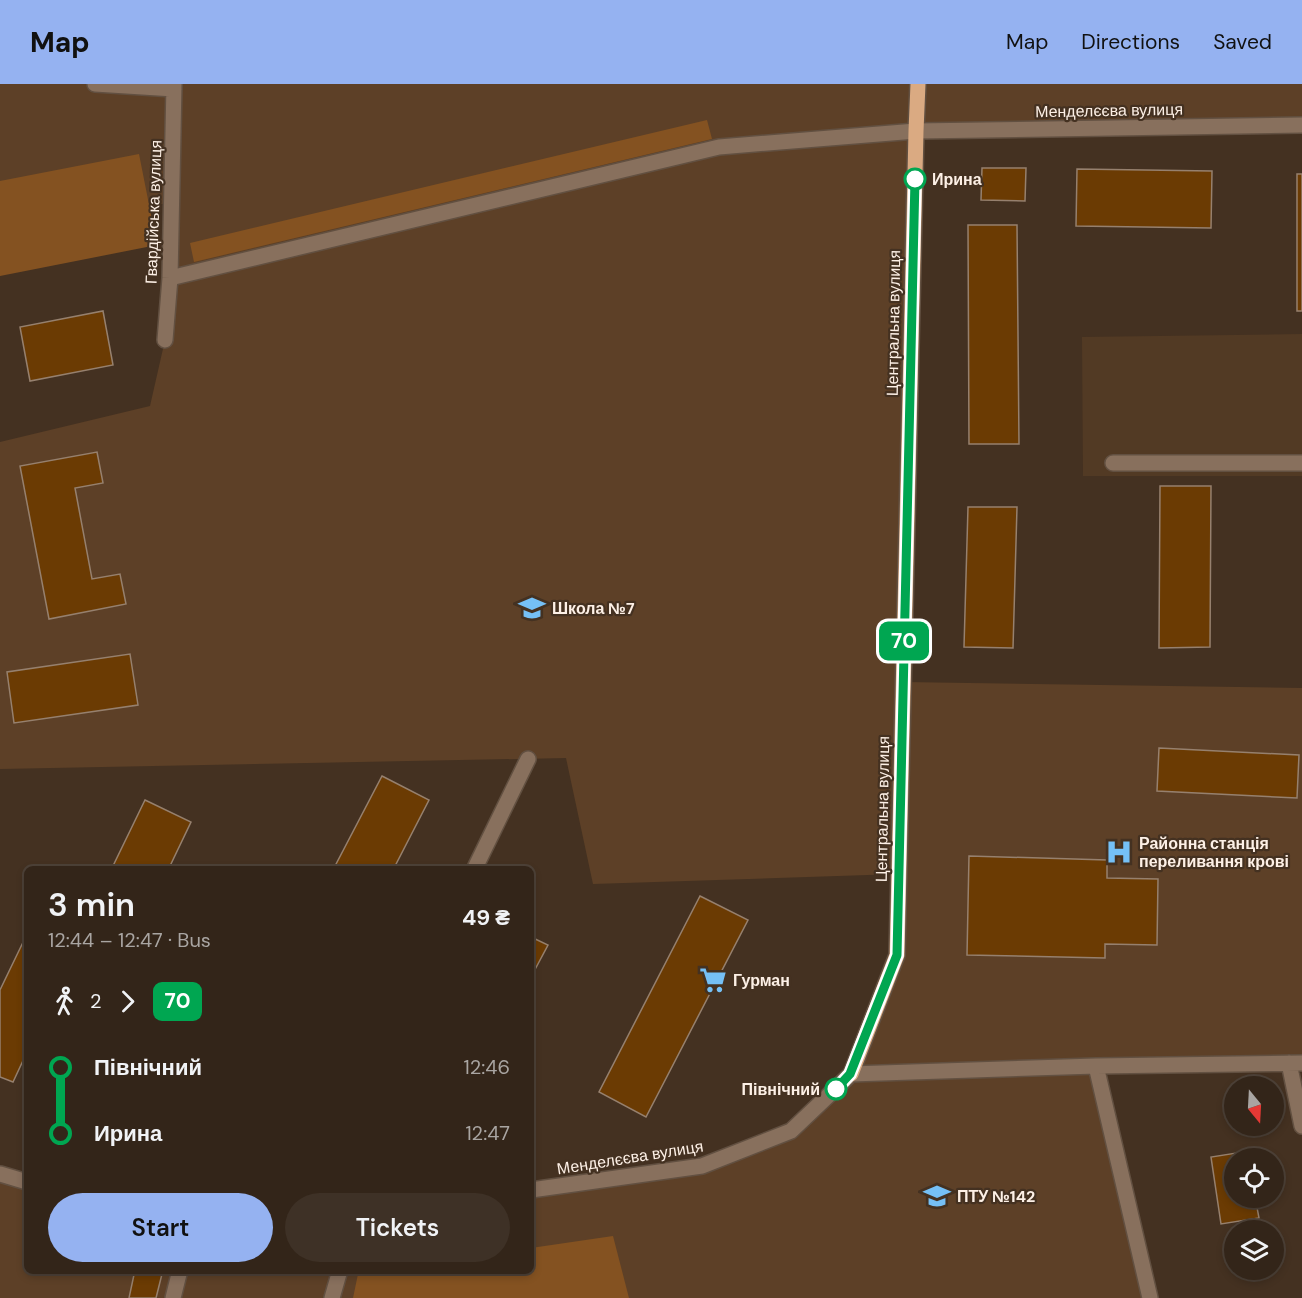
<!DOCTYPE html>
<html lang="en">
<head>
<meta charset="utf-8">
<style>
  body { margin:0; font-family:"DM Sans",sans-serif; background:#3e3126; color:#f1f3f6; height:100vh; display:flex; flex-direction:column; font-size:22px; white-space:nowrap }
  * { box-sizing:border-box; margin:0 }
  p { font-size:20px; color:#a9a5a2 }
  .icon { flex:none; width:33px; height:33px; fill:none; stroke:currentColor; stroke-width:2; stroke-linecap:round; stroke-linejoin:round }
  .map { position:relative; flex:1; overflow:hidden }
  .details { position:absolute; left:24px; top:782px; width:510px; height:408px; display:flex; flex-direction:column; background:#332519; border-radius:9px; box-shadow:0 3px 9px #0003,0 0 0 2px #4e4238 }
  .details>* { flex:none }
  .badge { padding:0 12px; border-radius:9px; font-size:21px; line-height:39px }
  .needle { width:39px; rotate:162deg }
  .controls { position:absolute; left:1224px; top:992px; display:grid; gap:12px }
  .controls a { display:grid; place-items:center; width:60px; height:60px; border-radius:50%; background:#332519; box-shadow:0 3px 9px #0003,0 0 0 2px #4e4238; font-size:30px }
  .map>.badge { position:absolute; translate:-50% -50%; box-shadow:0 0 0 3px #fff }
  .legs { display:flex; align-items:center; gap:9px; height:66px; padding:0 24px; font-size:20px }
  .legs p { margin-inline-start:auto }
  .head { display:flex; align-items:center; justify-content:space-between; height:102px; padding:0 24px }
  h1 { font-size:33px; font-weight:600; line-height:45px }
  .button { display:flex; gap:12px; margin-top:auto; padding:12px 24px }
  .button a { flex:1; height:69px; border-radius:36px; background:#95b2f1; color:#111; font-size:24px; font-weight:600; line-height:69px; text-align:center }
  .button a+a { background:#3e3126; color:#f1f3f6 }
  ul { padding:0 24px; list-style:none }
  li { display:flex; align-items:center; gap:21px; height:66px; font-size:22px }
  li i { display:grid; place-items:center; width:9px; height:100%; margin:0 8px; background:currentColor }
  li i::after { content:''; width:15px; height:15px; margin:-8px; border:4px solid; border-radius:50%; background:#332519 }
  li p { margin-inline-start:auto }
  li:first-child i { background:linear-gradient(#0000 50%,currentColor 0) }
  li:last-child i { background:linear-gradient(currentColor 50%,#0000 0) }
  header { display:flex; align-items:center; gap:36px; box-sizing:border-box; height:84px; padding:0 30px; background:#95b2f1; color:#111 }
  header strong { font-size:28px }
  nav { display:flex; gap:33px; margin-inline-start:auto; font-size:21px }
  .map>svg:first-child { display:block }
  .built { fill:#523a24 }
  .green { fill:#5d4027 }
  .forest { fill:#845221 }
  .building { fill:#6b3b03; stroke:#96806e; stroke-width:1.5 }
  .lines { fill:none; stroke-linecap:round; stroke-linejoin:round }
  .minor-casing { stroke:#625041; stroke-width:18 }
  .major-casing { stroke:#625041; stroke-width:18 }
  .minor { stroke:#88705d; stroke-width:15 }
  .major { stroke:#daaa82; stroke-width:15 }
  .line-1-casing { stroke:#fff; stroke-width:14 }
  .line-1 { stroke:#00a651; stroke-width:9 }
  .stop-1-dot { fill:#fff; stroke:#00a651; stroke-width:3 }
  .labels { text-anchor:middle; stroke-width:4.5; stroke-linejoin:round; paint-order:stroke }
  .street-label { font-size:16px; fill:#fdf0e6; stroke:#443121 }
  .stop-label { font-size:16px; font-weight:bold; fill:#fdf0e6; stroke:#443121; text-anchor:start }
  .poi-label { font-size:16px; font-weight:bold; fill:#fdf0e6; stroke:#443121; text-anchor:start }
</style>
</head>
<body>
<header>
<strong>Map</strong>
<nav><a>Map</a><a>Directions</a><a>Saved</a></nav>
</header>
<div class="map">
<svg width="1302" height="1214" viewBox="0 0 1302 1214">
  <rect width="100%" height="100%" fill="#443121"/>
  <path class="built" d="M 1302,250 L 1302,392 L 1083,392 L 1082,253 Z"/>
  <path class="green" d="M 0,0 L 1302,0 L 1302,41 L 916,47 L 903,598 L 1302,604 L 1302,979 L 1097,982 L 1150,1214 L 0,1214 L 0,1090 L 27,1098 L 27,1186 L 531,1186 L 531,1106 L 702,1082 L 791,1047 L 851,990 L 896,871 L 898,790 L 593,800 L 566,674 L 0,685 L 0,358 L 150,322 L 165,256 L 171,118 L 0,157 Z"/>
  <path class="forest" d="M 707,36 L 712,55 L 194,178 L 190,159 Z
    M 139,70 L 157,161 L 0,192 L 0,97 Z
    M 613,1152 L 629,1214 L 353,1214 L 358,1190 L 382,1186 L 531,1186 L 531,1164 Z"/>
  <path class="building" d="M 982,84 L 1026,84 L 1025,117 L 981,116 Z
    M 1077,85 L 1212,87 L 1211,144 L 1076,142 Z
    M 1297,90 L 1302,90 L 1302,227 L 1297,227 Z
    M 968,141 L 1017,141 L 1019,360 L 969,360 Z
    M 103,227 L 113,281 L 30,297 L 20,243 Z
    M 97,368 L 103,399 L 75,404 L 92,495 L 120,490 L 126,520 L 49,535 L 20,382 Z
    M 1160,402 L 1211,402 L 1210,563 L 1159,564 Z
    M 968,423 L 1017,423 L 1013,564 L 964,563 Z
    M 130,570 L 138,621 L 14,639 L 7,588 Z
    M 1159,664 L 1299,671 L 1297,714 L 1157,707 Z
    M 382,692 L 429,716 L 394,784 L 334,784 Z
    M 145,716 L 191,738 L 169,784 L 112,784 Z
    M 969,772 L 1107,776 L 1107,794 L 1158,795 L 1157,861 L 1105,860 L 1105,874 L 967,871 Z
    M 700,812 L 748,836 L 646,1033 L 599,1008 Z
    M 27,850 L 27,968 L 13,998 L 0,993 L 0,906 Z
    M 531,853 L 548,861 L 531,893 Z
    M 1249,1067 L 1250,1074 L 1234,1074 L 1234,1113 L 1255,1113 L 1259,1134 L 1221,1140 L 1211,1073 Z
    M 135,1186 L 163,1186 L 156,1214 L 129,1214 Z"/>
  <g class="lines">
    <defs>
      <path id="minor" d="M 95,0 L 174,5
        M 170,194 L 719,63 L 916,47 L 1302,41
        M 165,256 L 170,194 L 174,0
        M 1113,379 L 1302,379
        M 475,784 L 528,675
        M 1289,979 L 1302,1042
        M 1096,982 L 1150,1214
        M 0,1090 L 27,1098
        M 531,1106 L 702,1082 L 791,1047 L 851,990 L 1096,982 L 1302,979
        M 173,1214 L 180,1186
        M 332,1214 L 340,1186"/>
      <path id="major" d="M 851,990 L 897,871 L 916,47 L 918,0"/>
    </defs>
    <use href="#minor" class="minor-casing"/>
    <use href="#major" class="major-casing"/>
    <use href="#minor" class="minor"/>
    <use href="#major" class="major"/>
  </g>
  <g class="lines">
    <defs>
      <path id="line-1" d="M 836,1005 L 850,990 L 897,871 L 915,95"/>
    </defs>
    <use href="#line-1" class="line-1-casing"/>
    <use href="#line-1" class="line-1"/>
  </g>
  <defs>
    <symbol id="school-bare" viewBox="-9 -9 18 18"><path d="M0-5L7-2L0 1L-7-2ZM-4 1L0 2.5L4 1V4Q0 6-4 4Z" fill="#75c0f6" stroke="#443121" stroke-width="2.5" paint-order="stroke"/></symbol>
    <symbol id="hospital-bare" viewBox="-9 -9 18 18"><path d="M-5-5h3v3.5h4V-5h3V5h-3V1.5h-4V5h-3Z" fill="#75c0f6" stroke="#443121" stroke-width="2.5" paint-order="stroke"/></symbol>
    <symbol id="supermarket-bare" viewBox="-9 -9 18 18"><path d="M-6-5.5h2.5l.6 2H6L4.5 2H-2.5L-4.4-4H-6ZM-1.5 3.2a1.3 1.3 0 1 0 .1 0ZM3 3.2a1.3 1.3 0 1 0 .1 0Z" fill="#75c0f6" stroke="#443121" stroke-width="2.5" paint-order="stroke"/></symbol>
    <symbol id="university-bare" viewBox="-9 -9 18 18"><path d="M0-5L7-2L0 1L-7-2ZM-4 1L0 2.5L4 1V4Q0 6-4 4Z" fill="#75c0f6" stroke="#443121" stroke-width="2.5" paint-order="stroke"/></symbol>
  </defs>
  <g fill-rule="evenodd">
    <use href="#school-bare" x="513" y="505" width="38" height="38"/>
    <use href="#hospital-bare" x="1100" y="749" width="38" height="38"/>
    <use href="#supermarket-bare" x="694" y="877" width="38" height="38"/>
    <use href="#university-bare" x="918" y="1093" width="38" height="38"/>
  </g>
  <g class="stop-1-dot">
    <circle cx="915" cy="95" r="10"/>
    <circle cx="836" cy="1005" r="10"/>
  </g>
  <g class="labels">
    <g class="street-label">
      <text transform="translate(1109 26) rotate(-1)" y="6">Менделєєва вулиця</text>
      <text transform="translate(153 128) rotate(-88)" y="6">Гвардійська вулиця</text>
      <text transform="translate(893 239) rotate(-89)" y="6">Центральна вулиця</text>
      <text transform="translate(882 725) rotate(-89)" y="6">Центральна вулиця</text>
      <text transform="translate(630 1073) rotate(-9)" y="6">Менделєєва вулиця</text>
    </g>
    <g class="stop-label">
      <text x="932" y="101">Ирина</text>
      <text x="820" y="1011" text-anchor="end">Північний</text>
    </g>
    <g class="poi-label">
      <text x="552" y="530">Школа №7</text>
      <text x="1139" y="765">Районна станція<tspan x="1139" dy="18">переливання крові</tspan></text>
      <text x="733" y="902">Гурман</text>
      <text x="957" y="1118">ПТУ №142</text>
    </g>
  </g>
</svg>
<div class="controls">
<a><svg class="needle" viewBox="-14 -14 28 28"><path d="M0-13l5 13h-10z" fill="#e53935"/><path d="M0 13l5-13h-10z" fill="#a9a5a2"/></svg></a>
<a><svg class="icon" aria-label="locate" viewBox="0 0 24 24"><circle cx="12" cy="12" r="6"/><path d="M12 2v4M12 18v4M2 12h4M18 12h4"/></svg></a>
<a><svg class="icon" aria-label="layers" viewBox="0 0 24 24"><path d="M12 4l9 5-9 5-9-5zM3 14l9 5 9-5"/></svg></a>
</div>
<b class="badge" style="left:904px;top:557px;background:#00a651;color:#fff">70</b>
<section class="details">
<div class="head"><div><h1>3 min</h1><p>12:44 – 12:47 · Bus</p></div><b>49 ₴</b></div>
<div class="legs"><svg class="icon" aria-label="walk" viewBox="0 0 24 24"><circle cx="13" cy="4" r="2"/><path d="M13 8l-2 6 4 7M11 14l-3 7M7 12l3-4h3l4 4"/></svg>2<svg class="icon" aria-label="forward" viewBox="0 0 24 24"><path d="M9 5l7 7-7 7"/></svg><b class="badge" style="background:#00a651;color:#fff">70</b></div>
<ul>
<li><i style="color:#00a651"></i><b>Північний</b><p>12:46</p></li>
<li><i style="color:#00a651"></i><b>Ирина</b><p>12:47</p></li>
</ul>
<div class="button"><a>Start</a><a>Tickets</a></div>
</section>
</div>
</body>
</html>
